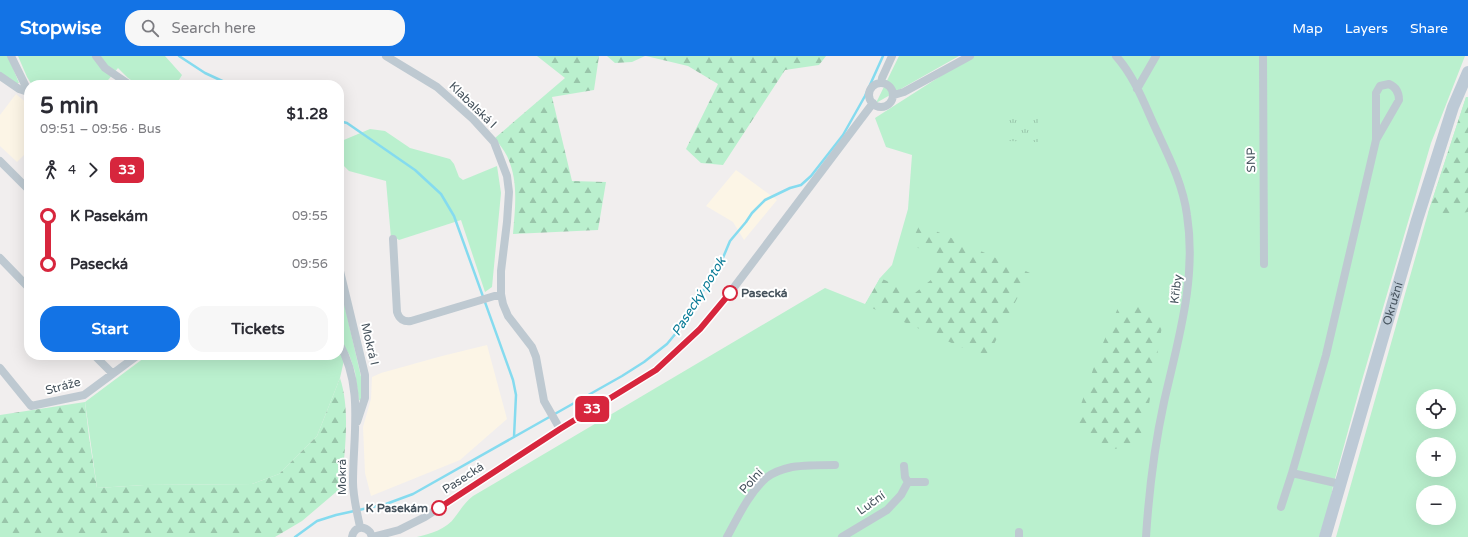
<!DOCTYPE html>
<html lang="en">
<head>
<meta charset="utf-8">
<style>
  body { margin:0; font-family:"Varela Round",sans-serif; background:#f7f7f7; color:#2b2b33; height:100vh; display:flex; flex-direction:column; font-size:15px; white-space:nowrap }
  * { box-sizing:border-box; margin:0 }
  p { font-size:13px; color:#7c7c81 }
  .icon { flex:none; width:22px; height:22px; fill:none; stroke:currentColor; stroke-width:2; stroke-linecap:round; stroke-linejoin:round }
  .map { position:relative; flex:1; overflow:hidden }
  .sheet { position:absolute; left:24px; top:24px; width:320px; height:280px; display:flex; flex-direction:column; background:#fff; border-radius:16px; box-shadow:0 4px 16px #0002 }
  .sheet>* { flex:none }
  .badge { padding:0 8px; border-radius:6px; font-size:14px; line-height:26px }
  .buttons { position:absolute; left:1416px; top:333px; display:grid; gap:8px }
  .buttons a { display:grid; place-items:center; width:40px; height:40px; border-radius:50%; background:#fff; box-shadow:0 4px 16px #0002; font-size:20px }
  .map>.badge { position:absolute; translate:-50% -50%; box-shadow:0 0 0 2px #fff }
  .legs { display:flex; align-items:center; gap:6px; height:44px; padding:0 16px; font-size:13px }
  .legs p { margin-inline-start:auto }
  .overview { display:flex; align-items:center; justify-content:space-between; height:68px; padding:0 16px }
  h1 { font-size:22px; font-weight:800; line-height:30px }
  .cta { display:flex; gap:8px; margin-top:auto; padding:8px 16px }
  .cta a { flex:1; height:46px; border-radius:16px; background:#1373e5; color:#fff; font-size:16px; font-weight:800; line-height:46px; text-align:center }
  .cta a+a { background:#f7f7f7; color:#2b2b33 }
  ul { padding:0 16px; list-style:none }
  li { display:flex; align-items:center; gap:14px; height:48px; font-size:15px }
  li i { display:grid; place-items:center; width:6px; height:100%; margin:0 5px; background:currentColor }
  li i::after { content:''; width:10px; height:10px; margin:-5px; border:3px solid; border-radius:50%; background:#fff }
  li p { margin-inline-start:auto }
  li:first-child i { background:linear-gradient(#0000 50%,currentColor 0) }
  li:last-child i { background:linear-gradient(currentColor 50%,#0000 0) }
  header { display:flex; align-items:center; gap:24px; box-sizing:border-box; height:56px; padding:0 20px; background:#1373e5; color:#fff }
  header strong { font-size:19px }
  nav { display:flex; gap:22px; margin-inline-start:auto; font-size:14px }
  .search { width:280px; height:36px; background:#f7f7f7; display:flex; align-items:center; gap:10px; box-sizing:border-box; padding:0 14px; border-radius:16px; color:#7c7c81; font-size:15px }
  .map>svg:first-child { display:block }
  .commercial { fill:#fcf5e6 }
  .grass { fill:#baf0ce; fill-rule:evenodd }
  .forest { fill:url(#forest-firs) }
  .park { fill:url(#park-tufts) }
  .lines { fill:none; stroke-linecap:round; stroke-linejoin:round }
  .stream { stroke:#85dbef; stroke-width:2.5 }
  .street { stroke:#bec9d1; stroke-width:8 }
  .secondary { stroke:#bdcad6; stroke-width:12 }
  .line-1-casing { stroke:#fff; stroke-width:9 }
  .line-1 { stroke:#d7263d; stroke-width:6 }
  .stop-1-dot { fill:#fff; stroke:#d7263d; stroke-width:2 }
  .labels { text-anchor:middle; stroke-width:4; stroke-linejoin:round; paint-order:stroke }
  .street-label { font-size:12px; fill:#45525c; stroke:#fff }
  .stop-label { font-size:12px; font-weight:bold; fill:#45525c; stroke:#fff; text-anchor:start }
  .water-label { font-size:13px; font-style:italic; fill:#087b96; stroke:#fff }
</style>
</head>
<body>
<header>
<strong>Stopwise</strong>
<div class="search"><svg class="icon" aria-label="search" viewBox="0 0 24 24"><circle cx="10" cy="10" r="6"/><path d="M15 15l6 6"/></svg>Search here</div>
<nav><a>Map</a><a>Layers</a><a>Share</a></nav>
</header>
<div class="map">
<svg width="1468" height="481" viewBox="0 0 1468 481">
  <defs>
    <pattern id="forest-firs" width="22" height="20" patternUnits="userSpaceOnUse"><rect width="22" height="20" fill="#baf0ce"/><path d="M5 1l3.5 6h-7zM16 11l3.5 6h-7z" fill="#99c5aa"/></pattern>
    <pattern id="park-tufts" width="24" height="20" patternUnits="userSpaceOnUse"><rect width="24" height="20" fill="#baf0ce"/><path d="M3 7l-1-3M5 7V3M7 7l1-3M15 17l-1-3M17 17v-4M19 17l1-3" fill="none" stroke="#99c5aa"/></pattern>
  </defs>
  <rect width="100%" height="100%" fill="#f1eeee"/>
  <path class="commercial" d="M 16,38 L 29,49 L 29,94 L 17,106 L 0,90 L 0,59 Z
    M 736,114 L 777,144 L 744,184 L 733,166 L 706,150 Z
    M 487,289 L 507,363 L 460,404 L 371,440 L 365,417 L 363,371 L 371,343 L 372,321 L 381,317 L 442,300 Z"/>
  <path class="grass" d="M 0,0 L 8,0 L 19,27 L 16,28 L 0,17 Z
    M 18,0 L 165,0 L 182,19 L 176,29 L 138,29 L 128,22 L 118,12 L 104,29 L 67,29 L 63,26 L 56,29 L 32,29 L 27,21 Z
    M 899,0 L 959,0 L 876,47 Z
    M 972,0 L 1465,0 L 1431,87 L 1360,331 L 1333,430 L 1330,447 L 1319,481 L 417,481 C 430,478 447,473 455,461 C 461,453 465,446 473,440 L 825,232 L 865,248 L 880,222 L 892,209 L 908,153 L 912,99 L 886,91 L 875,62 Z
    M 1466,41 L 1468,41 L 1468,481 L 1336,481 L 1428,157 ZM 1423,340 L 1449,340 L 1449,366 L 1423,366 ZM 1423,388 L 1449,388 L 1449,414 L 1423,414 ZM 1423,436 L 1449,436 L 1449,462 L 1423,462 Z
    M 370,73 L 385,75 L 410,92 L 450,103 L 454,108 L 459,121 L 463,124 L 497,110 L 501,137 L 492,231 L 485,236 L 461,164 L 399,184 L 396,182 L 391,182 L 386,125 L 349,115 L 339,105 L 339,86 Z
    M 339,225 L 362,325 L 361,345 L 359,344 L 355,316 L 349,298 L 339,283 Z
    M 339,295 L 344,304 L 340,322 L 317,380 L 279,418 L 252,428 L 144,429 L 97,432 L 85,346 L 148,299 L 339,299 Z"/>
  <path class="forest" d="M 537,0 L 599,0 L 594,34 L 552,41 L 572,125 L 606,126 L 598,174 L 513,178 C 515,152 519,125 507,100 C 504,94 499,88 495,82 L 565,22 Z
    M 607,0 L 645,0 L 632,6 L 615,7 Z
    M 646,0 L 826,0 L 819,9 L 785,14 L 723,109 L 701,107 L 686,93 L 718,28 L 688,10 Z
    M 1466,41 L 1468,41 L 1468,156 L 1456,158 L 1428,157 Z
    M 920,168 L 1030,217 L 989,298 L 979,299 L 865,249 L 880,222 L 915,237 L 932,223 L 936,206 L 929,196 L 910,189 Z
    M 1120,247 L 1147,251 L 1162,270 L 1147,360 L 1141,379 L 1133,389 L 1110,394 L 1093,385 L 1075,366 L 1098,299 Z
    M 340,322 C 351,356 344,396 342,431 L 302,465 L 275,481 L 0,481 L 0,359 L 85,346 L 89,381 L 97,432 L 144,429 L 252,428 L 279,418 L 317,380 Z"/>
  <path class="park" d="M 1009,60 L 1038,61 L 1038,86 L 1008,85 Z"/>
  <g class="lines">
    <path class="stream" d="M 179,0 L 205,17 L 231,29
      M 339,65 L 347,67 L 415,114 L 441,138 L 454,160 L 513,324 L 516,339 L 514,381
      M 295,481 L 317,465 L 336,459 L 386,448 L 413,438 L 622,320 L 644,306 L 667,288 L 681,271 L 722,204 L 730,185 L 746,166 L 752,157 L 765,144 L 790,132 L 801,129 L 811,120 L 843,79 L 865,40 L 883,0"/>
    <path class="street" d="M 11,0 L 29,37
      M 96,0 L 105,12 L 130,29
      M 386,0 L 437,31 L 473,63 L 494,86 L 507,120 L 509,136 L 507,166 L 501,215 L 501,238 L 503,248 L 508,260 L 532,291 L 536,301 L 544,345 L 560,373
      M 1116,0 C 1134,20 1144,47 1155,71 C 1168,99 1183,128 1187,159 C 1197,223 1178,284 1164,346 C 1154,392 1149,434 1146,481
      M 1263,0 L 1264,208
      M 0,20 L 19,33 L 28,36
      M869 39a12 12 0 1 1 24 0a12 12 0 1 1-24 0Z
      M 881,27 L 882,22 L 892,0
      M 1137,33 L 1156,0
      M 894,39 L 904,36 L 970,0
      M 0,105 L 29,134
      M 393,183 L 397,256 C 399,263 404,266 411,265 L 501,238
      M 0,202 L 29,232
      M 339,211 L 365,319 L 365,342 L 357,366
      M 339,287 C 364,331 353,378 353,426 C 353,441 357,456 360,471
      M 94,299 L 112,317
      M 0,312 L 31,350 L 84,339 L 138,299
      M 904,410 L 905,421 L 908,426
      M 908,426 L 925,426
      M 1340,428 L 1292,417 L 1326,299 L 1376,84 L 1376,37 L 1380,30 L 1389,28 C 1396,31 1399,36 1399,44 L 1376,84
      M 1281,451 L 1292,417
      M 1019,476 L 1019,481
      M 352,481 C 354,471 363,469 370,476 L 372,481
      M 372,481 L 399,474 L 425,461 L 560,373 L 656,314 L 700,273 L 732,234 L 873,47
      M 727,481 C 738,461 749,437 766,422 C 773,416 783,413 792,411 C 806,409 821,409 835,409
      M 842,481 L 887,454 L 901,439 L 908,426"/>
    <path class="secondary" id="s1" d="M 1325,481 L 1417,164 L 1453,51 L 1468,16"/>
  </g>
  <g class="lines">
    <defs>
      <path id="line-1" d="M 439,452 L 560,373 L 656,314 L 700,273 L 730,237"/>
    </defs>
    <use href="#line-1" class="line-1-casing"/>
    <use href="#line-1" class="line-1"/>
  </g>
  <g class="stop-1-dot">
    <circle cx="730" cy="237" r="7"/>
    <circle cx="439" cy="452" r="7"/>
  </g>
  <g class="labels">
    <g class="street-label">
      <text transform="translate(473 49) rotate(44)" y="4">Klabalská I</text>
      <text transform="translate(1251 104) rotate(-91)" y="4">SNP</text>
      <text transform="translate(1176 233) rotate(-83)" y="4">Křiby</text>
      <text dy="4" stroke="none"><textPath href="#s1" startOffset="243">Okružní</textPath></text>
      <text transform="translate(370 288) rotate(77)" y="4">Mokrá I</text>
      <text transform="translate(63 330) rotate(-15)" y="4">Stráže</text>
      <text transform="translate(342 421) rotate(-90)" y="4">Mokrá</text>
      <text transform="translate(463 422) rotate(-33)" y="4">Pasecká</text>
      <text transform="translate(751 425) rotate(-48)" y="4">Polní</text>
      <text transform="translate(871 447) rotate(-36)" y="4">Luční</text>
    </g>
    <g class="stop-label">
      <text x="741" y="241">Pasecká</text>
      <text x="428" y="456" text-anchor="end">K Pasekám</text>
    </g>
    <g class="water-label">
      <text transform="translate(698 240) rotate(-58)" y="5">Pasecký potok</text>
    </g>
  </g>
</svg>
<div class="buttons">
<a><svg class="icon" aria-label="locate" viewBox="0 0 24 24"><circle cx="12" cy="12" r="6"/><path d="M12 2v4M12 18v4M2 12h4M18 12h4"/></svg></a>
<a>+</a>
<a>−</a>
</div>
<b class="badge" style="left:592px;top:353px;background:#d7263d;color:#fff">33</b>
<section class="sheet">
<div class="overview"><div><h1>5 min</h1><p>09:51 – 09:56 · Bus</p></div><b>$1.28</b></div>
<div class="legs"><svg class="icon" aria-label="walk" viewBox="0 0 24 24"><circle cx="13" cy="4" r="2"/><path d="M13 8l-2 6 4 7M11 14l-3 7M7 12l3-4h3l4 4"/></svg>4<svg class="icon" aria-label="forward" viewBox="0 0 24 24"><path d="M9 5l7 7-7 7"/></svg><b class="badge" style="background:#d7263d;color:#fff">33</b></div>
<ul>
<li><i style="color:#d7263d"></i><b>K Pasekám</b><p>09:55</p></li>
<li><i style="color:#d7263d"></i><b>Pasecká</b><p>09:56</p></li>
</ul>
<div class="cta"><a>Start</a><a>Tickets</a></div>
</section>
</div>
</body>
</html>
